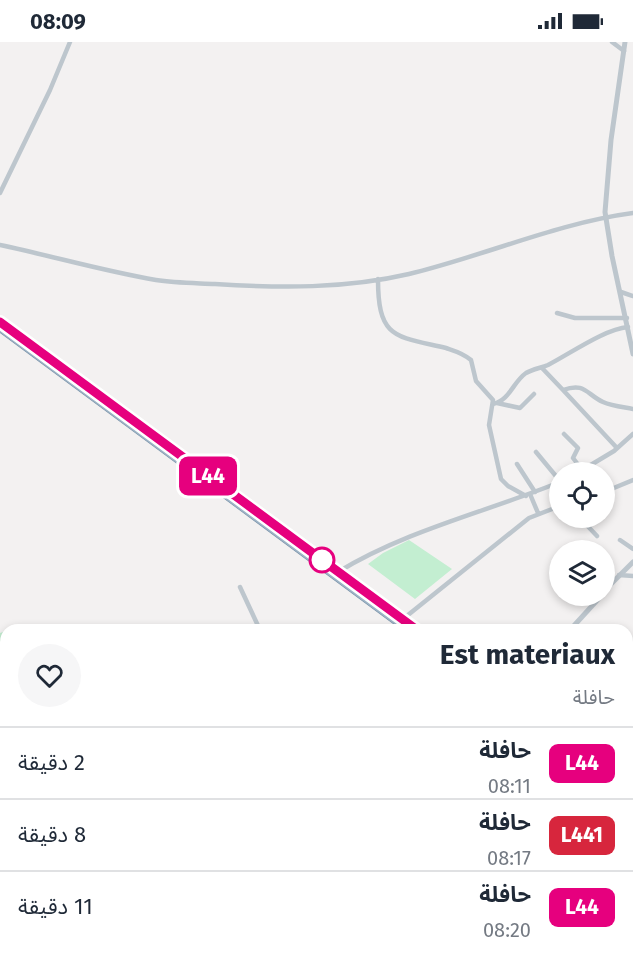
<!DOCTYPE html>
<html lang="ar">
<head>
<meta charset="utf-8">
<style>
  body { margin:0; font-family:"Fira Sans","Noto Sans Arabic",sans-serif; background:#f6f6f7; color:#1f2937; direction:rtl; height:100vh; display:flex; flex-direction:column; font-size:22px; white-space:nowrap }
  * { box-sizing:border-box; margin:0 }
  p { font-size:20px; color:#747a83 }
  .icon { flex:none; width:33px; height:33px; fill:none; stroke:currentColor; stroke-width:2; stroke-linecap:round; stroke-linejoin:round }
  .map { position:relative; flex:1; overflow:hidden; direction:ltr }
  .drawer { position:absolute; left:0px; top:582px; width:633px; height:330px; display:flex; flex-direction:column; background:#fff; border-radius:18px 18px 0 0; box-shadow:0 3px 9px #0003; direction:rtl }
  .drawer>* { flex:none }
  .badge { padding:0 12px; border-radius:9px; font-size:21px; line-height:39px }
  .fabs { position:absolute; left:549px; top:420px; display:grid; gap:12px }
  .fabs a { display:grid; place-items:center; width:66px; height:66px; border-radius:50%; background:#fff; box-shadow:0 3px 9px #0003; font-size:30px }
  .map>.badge { position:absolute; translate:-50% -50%; box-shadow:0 0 0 3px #fff }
  .round { display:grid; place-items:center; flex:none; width:63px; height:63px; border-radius:32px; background:#f6f6f7 }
  .head { display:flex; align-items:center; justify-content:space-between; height:102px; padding:0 18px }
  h1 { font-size:28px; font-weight:700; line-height:45px }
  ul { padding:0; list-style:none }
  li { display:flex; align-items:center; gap:18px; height:72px; padding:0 18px; border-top:2px solid #e0e1e3 }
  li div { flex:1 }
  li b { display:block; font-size:22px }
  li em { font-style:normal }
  li .badge { min-width:66px; font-weight:700; text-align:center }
  .status { display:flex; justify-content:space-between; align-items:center; height:42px; padding:0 30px; background:#fff; direction:ltr }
  .status svg { height:16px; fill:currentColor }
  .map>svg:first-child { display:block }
  .green { fill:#c3eed1 }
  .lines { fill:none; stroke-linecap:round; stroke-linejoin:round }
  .trunk-casing { stroke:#7791a8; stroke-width:8 }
  .minor { stroke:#bdc6cd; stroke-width:4.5 }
  .tertiary { stroke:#bdc6cd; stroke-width:5 }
  .trunk { stroke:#9fb4c6; stroke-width:7 }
  .line-casing { stroke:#fff; stroke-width:14 }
  .line { stroke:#e6007e; stroke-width:9 }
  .stop-dot { fill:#fff; stroke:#e6007e; stroke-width:3 }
</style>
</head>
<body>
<div class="status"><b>08:09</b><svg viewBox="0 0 49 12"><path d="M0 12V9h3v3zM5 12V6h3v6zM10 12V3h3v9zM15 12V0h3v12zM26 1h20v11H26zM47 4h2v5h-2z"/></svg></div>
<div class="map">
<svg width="633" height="912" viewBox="0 0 633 912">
  <rect width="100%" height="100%" fill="#f3f1f1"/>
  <path class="green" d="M 409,498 L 452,527 L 415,557 L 368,522 L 383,511 Z
    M 6,589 L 6,906 L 600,906 L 600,912 L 0,912 L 0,591 Z"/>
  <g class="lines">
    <defs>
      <path id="trunk" d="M 0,280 L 417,588
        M 0,286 L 408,588
        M 627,743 L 633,748
        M 627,749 L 633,754"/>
    </defs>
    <use href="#trunk" class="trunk-casing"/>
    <path class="minor" d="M 612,0 L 624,9
      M 0,151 L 50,48 L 70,0
      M 0,203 C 52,214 103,229 156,238 C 175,241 195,241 215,242 C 280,246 345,247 409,232 C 484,214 557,181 633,171
      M 378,237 C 378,297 395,294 446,306 C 455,309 463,311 471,318 L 476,339 L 493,358 L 489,383 L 501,437 L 508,444 L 526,454
      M 621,250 L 633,254
      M 557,271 L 575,276 L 627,276
      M 542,326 L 563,348 C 585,340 586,352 603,360 C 612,364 623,365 633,367
      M 563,348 L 617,406
      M 497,361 L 520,366 L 534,352
      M 493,362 C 510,358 513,340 526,331 C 533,327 541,326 548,323 C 571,311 605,287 628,285
      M 564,392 L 578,406 L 573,416 L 583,429
      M 536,410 L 560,439
      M 517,422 L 535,450
      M 579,430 L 614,409 L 633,392
      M 604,450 L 633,438
      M 530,452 L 538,471
      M 580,476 L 597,494
      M 620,498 L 633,507
      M 338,530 C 407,488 486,470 560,440
      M 619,533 L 633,534
      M 240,545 L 260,588
      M 403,577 L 529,476 L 560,464
      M 627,633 L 633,615"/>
    <path class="tertiary" d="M 625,0 L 611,98 L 605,170 L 612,214 L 633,312
      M 604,549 L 633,520
      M 570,588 L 601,554"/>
    <use href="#trunk" class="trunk"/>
  </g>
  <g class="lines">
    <defs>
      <path id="line" d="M 0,280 L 417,588"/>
    </defs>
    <use href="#line" class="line-casing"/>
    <use href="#line" class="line"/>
  </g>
  <circle class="stop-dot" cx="322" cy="518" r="12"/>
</svg>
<div class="fabs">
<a><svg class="icon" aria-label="locate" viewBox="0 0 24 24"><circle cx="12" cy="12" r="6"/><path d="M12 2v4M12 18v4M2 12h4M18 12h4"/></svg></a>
<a><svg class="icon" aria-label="layers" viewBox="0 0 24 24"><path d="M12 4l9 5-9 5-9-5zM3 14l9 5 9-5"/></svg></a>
</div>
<b class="badge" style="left:208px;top:434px;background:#e6007e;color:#fff">L44</b>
<section class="drawer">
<div class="head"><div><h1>Est materiaux</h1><p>حافلة</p></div><a class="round"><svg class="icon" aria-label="heart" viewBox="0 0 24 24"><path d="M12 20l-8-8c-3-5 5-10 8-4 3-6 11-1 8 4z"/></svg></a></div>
<ul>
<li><span class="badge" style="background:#e6007e;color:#fff">L44</span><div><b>حافلة</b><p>08:11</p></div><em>2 دقيقة</em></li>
<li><span class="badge" style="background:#d7263d;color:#fff">L441</span><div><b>حافلة</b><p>08:17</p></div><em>8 دقيقة</em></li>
<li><span class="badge" style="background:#e6007e;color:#fff">L44</span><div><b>حافلة</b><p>08:20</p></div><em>11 دقيقة</em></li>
</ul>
</section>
</div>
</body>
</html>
